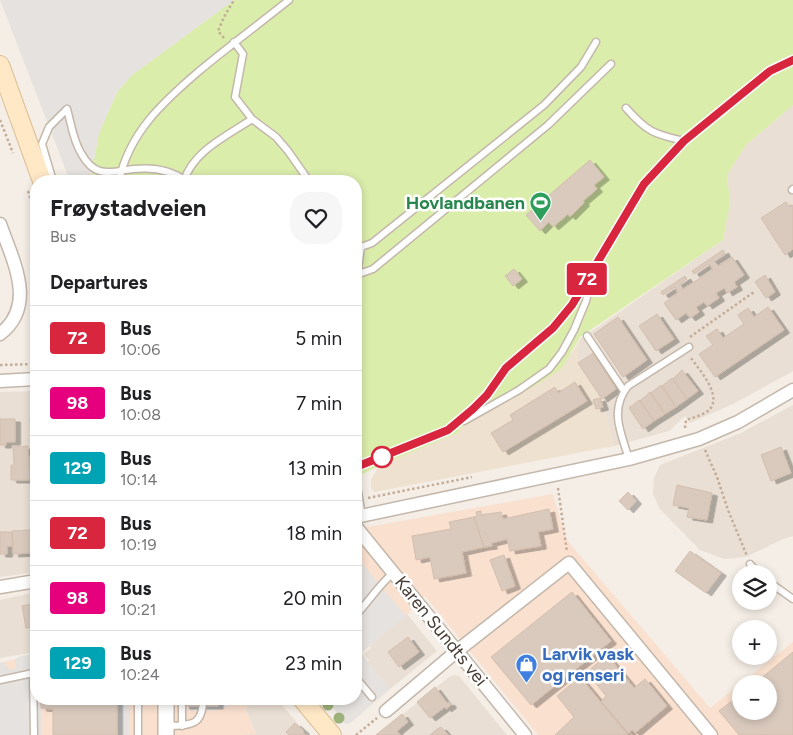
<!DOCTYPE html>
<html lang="en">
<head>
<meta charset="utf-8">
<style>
  body { margin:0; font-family:Figtree,sans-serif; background:#f6f6f6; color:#202124; height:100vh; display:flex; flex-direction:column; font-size:19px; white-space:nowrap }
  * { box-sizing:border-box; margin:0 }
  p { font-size:16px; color:#757577 }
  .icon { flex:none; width:28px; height:28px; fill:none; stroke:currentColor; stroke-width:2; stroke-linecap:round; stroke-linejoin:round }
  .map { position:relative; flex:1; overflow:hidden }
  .sheet { position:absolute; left:30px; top:175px; width:332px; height:530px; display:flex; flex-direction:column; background:#fff; border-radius:20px; box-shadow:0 2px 8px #0003 }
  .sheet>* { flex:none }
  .badge { padding:0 10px; border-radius:4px; font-size:18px; line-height:32px }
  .controls { position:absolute; left:732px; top:565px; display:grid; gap:10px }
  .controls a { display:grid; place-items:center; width:45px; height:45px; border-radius:50%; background:#fff; box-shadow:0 2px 8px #0003; font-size:25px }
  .map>.badge { position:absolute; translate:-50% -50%; box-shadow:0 0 0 2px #fff }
  h2 { padding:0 20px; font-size:19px; line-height:45px }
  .round { display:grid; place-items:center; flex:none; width:52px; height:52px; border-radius:20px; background:#f6f6f6 }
  .head { display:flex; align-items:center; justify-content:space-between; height:85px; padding:0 20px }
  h1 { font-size:24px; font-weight:700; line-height:38px }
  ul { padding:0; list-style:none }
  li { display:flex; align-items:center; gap:15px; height:65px; padding:0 20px; border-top:1px solid #e0e0e0 }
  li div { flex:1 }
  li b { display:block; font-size:19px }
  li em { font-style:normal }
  li .badge { min-width:55px; font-weight:700; text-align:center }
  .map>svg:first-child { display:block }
  .residential { fill:#e9dfd4 }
  .commercial { fill:#f9e0cf; fill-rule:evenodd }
  .education { fill:#efe1cf }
  .green { fill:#daedab }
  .parking { fill:#e5e2df }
  .building { fill:#dacabe; stroke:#d3bead; filter:url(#shadow) }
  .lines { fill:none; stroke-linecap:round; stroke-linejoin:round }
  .service-casing { stroke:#c4b7ab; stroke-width:9 }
  .minor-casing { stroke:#c4b7ab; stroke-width:15 }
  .tertiary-casing { stroke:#c4b7ab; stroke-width:18 }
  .secondary-casing { stroke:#dcbd94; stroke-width:20 }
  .path { stroke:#c4ad98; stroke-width:2.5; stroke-dasharray:2.5 2.5; stroke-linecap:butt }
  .service { stroke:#fff; stroke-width:6 }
  .minor { stroke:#fff; stroke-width:12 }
  .tertiary { stroke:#fff; stroke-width:15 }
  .secondary { stroke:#ffe8c6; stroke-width:18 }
  .tree { fill:#9db27a }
  .line-casing { stroke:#fff; stroke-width:11 }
  .line { stroke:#d7263d; stroke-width:8 }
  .stop-dot { fill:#fff; stroke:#d7263d; stroke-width:2.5 }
  .labels { text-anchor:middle; stroke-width:5; stroke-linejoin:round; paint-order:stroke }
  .leisure-label { font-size:18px; font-weight:bold; fill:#27864d; stroke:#fff; text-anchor:end }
  .street-label { font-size:18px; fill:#483d35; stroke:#fff }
  .shop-label { font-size:18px; font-weight:bold; fill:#366cbe; stroke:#fff; text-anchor:start }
</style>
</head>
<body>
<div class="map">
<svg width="793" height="735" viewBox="0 0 793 735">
  <defs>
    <filter id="shadow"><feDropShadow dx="5.5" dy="3" stdDeviation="0" flood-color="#0004"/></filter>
  </defs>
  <rect width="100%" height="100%" fill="#f5eee6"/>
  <path class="residential" d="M 793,105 L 793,371 L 733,404 L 690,423 L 685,416 L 669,431 L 614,446 L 601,397 L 577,359 L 579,340 L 723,240 L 730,203 L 727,175 L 746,145 Z
    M 36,391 L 36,572 L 0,577 L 0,392 Z
    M 793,405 L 793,536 L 783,539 L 746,557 L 724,559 L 700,550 L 660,509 L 653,494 L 654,478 L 660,465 L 741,433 Z
    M 36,592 L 36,652 L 0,658 L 0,600 Z
    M 407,614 L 437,651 L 390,689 L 368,662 L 369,660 L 364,654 L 371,648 L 369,645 Z
    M 454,675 L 459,676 L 507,735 L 377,735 L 449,677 Z
    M 256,699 L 277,699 L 307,735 L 241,735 L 241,734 L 256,733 L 245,708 Z"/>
  <path class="commercial" d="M 553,494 L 566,539 L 710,708 L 793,642 L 793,735 L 538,735 L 425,596 L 406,616 L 361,653 L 390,689 L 350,723 L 346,724 L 326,699 L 356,699 L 356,529 ZM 741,684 L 769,684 L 769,711 L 741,711 Z
    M 36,654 L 36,699 L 256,699 L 245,708 L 256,734 L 240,735 L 0,735 L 0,663 Z"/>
  <path class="education" d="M 579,340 L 577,359 L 601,397 L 614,446 L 374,492 L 371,488 L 371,480 L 379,466 L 460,432 L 459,429 L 572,353 Z"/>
  <path class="green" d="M 234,0 L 793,0 L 793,105 L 746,145 L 727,175 L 730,203 L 723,240 L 580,337 L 562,368 L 543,381 L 459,429 L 460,432 L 379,466 L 356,477 L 356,181 L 90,181 L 99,133 L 117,92 L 132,75 Z"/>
  <path class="parking" d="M 0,0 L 234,0 L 132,75 L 117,92 L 99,133 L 90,181 L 70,181 Z
    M 356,556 L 406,616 L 361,653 L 390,689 L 350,723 L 346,724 L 326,699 L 356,699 L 356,592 L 358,590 L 356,588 Z
    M 36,654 L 36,699 L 41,699 L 41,735 L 0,735 L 0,663 L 3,662 L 10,670 L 16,668 L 15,659 L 21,656 Z
    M 118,699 L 125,699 L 130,702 L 129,735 L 118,735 Z
    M 189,699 L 240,699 L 220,710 L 190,711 Z"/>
  <path class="building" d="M 590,160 L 604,177 L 594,185 L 597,189 L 583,201 L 584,203 L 570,217 L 568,214 L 553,227 L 549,222 L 540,231 L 526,215 Z
    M 786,202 L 790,207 L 793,205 L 793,249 L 785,255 L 761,218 Z
    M 723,250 L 725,254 L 714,261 L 718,266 L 732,257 L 744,275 L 734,282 L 737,287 L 727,293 L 724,288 L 716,293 L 719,298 L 707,306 L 704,302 L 696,307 L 699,312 L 690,318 L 686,313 L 676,320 L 664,303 L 678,293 L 675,287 L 663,295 L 661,292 L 685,276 L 687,279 L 680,284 L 683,289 L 713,270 L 709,264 L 694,274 L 692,271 Z
    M 514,269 L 522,279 L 513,286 L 505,276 Z
    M 765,275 L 775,292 L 766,298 L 755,282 Z
    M 768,307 L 784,330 L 715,377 L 699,354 L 713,345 L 706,336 L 717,329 L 723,338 L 744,324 L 738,315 L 748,308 L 754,317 Z
    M 657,314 L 674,339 L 656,351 L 639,326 Z
    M 618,317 L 647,360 L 623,377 L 594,334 Z
    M 593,353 L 616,389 L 602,399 L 578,363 Z
    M 682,370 L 698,391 L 687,399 L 673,379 Z
    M 672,378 L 687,399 L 676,407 L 662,386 Z
    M 575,382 L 587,401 L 503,452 L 491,433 L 513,420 L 510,415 L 555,387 L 558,393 Z
    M 661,385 L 676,407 L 665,414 L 651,393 Z
    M 650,392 L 665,414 L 654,421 L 640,401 Z
    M 600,398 L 603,407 L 596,409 L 593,400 Z
    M 639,400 L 654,421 L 643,429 L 629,408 Z
    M 36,418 L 36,438 L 32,439 L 30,419 Z
    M 0,419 L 15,419 L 15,442 L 6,442 L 6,445 L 0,445 Z
    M 28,446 L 30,480 L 11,480 L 11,465 L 14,465 L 13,447 Z
    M 781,447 L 791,473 L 771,481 L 761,455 Z
    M 36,459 L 36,478 L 30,478 L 29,460 Z
    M 677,485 L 712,493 L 707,520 L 687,517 L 689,508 L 673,505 Z
    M 628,492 L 636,501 L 628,510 L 619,501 Z
    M 549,509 L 553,529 L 538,532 L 541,546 L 510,551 L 507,539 L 491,543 L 492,546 L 484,547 L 474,517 L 477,516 L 476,512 L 481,511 L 481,515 L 501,512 L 503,519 Z
    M 474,517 L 484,547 L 462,552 L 466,573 L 434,579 L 430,557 L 416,560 L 412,536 L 451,529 L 449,522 Z
    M 30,530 L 36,531 L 36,545 L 31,545 L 31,553 L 13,554 L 12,531 Z
    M 0,532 L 12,532 L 13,546 L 7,546 L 7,554 L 0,554 Z
    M 690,551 L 721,573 L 706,593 L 675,571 Z
    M 504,555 L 515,586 L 502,591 L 490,560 Z
    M 572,592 L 611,641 L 531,705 L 491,657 Z
    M 36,603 L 36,626 L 26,628 L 22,606 Z
    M 408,637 L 419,652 L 399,667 L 388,652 Z
    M 793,652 L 793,735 L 739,735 L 719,711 L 741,694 L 741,711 L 769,711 L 769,684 L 754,684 Z
    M 607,655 L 634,688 L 645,679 L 667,706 L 635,733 L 632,730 L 628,733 L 601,701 L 606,696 L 587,672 Z
    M 580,677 L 627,734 L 627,735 L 555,735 L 574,717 L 557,696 Z
    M 435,687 L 447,703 L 449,702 L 451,705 L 446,709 L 445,707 L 430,718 L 417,702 Z
    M 41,699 L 117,699 L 117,735 L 53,735 L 53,709 L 41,708 Z
    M 184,699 L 217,699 L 218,706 L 184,706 Z
    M 402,714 L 408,722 L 397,731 L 400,735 L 376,735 Z
    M 295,723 L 304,731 L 303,732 L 305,735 L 307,735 L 289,735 L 286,732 Z
    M 441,727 L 448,735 L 430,735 L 436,730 Z"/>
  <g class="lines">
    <defs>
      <path id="service" d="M 234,42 L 243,54 L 235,97 L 252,119 L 276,137 L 288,151 L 309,181
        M 626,108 C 647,132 654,134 684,141
        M 67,109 C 71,123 73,140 81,153 C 95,179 110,172 134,169 C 153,167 171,170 186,181
        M 53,181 L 42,144 L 49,127 L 67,109
        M 119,181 C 129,133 163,102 198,72 C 228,47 259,24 289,0
        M 184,181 C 193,151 227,136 252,119
        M 792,190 L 793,189
        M 356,245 L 361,247 L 372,243 L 544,105 L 581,67 L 596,42
        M 356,275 L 373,269 L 548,125 L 611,64
        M 357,276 L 361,247
        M 587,336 L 624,391
        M 464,421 L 519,390 L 549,369 L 562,352 L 574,330 L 586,301 L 592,275
        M 629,459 C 621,433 609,410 628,386 L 689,347
        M 356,467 L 448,430 L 473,409 L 487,395 L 507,368 L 553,328 L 572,305 L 644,185 L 684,141 L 770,71 L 793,60
        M 356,480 L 362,516
        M 750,564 L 759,574
        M 769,582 L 793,599
        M 356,615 C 369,601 379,585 393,573
        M 356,678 L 372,697
        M 0,680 L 33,673
        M 166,726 C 190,725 203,727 203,699
        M 182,726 L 182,699
        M 34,735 L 33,673 L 36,673
        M 138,735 L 138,699"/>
      <path id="minor" d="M 0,224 C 12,259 38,305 0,334
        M 0,381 L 36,379
        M 356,517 L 629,459 L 699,439 L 738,422 L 793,390
        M 356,527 L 525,735
        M 0,587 L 36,581
        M 386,711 L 457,651 L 569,563 L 711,735"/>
      <path id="tertiary" d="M 166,735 L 166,699"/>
      <path id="secondary" d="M 0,65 L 42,181
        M 302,699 L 332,735"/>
    </defs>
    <use href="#service" class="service-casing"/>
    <use href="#minor" class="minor-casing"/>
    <use href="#tertiary" class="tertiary-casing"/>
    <use href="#secondary" class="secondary-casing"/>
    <path class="path" d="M 224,38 L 218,31 L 224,17 L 234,0
      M 0,120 L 13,153
      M 28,191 L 36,215
      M 690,337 L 754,292
      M 0,365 L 36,364
      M 685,428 L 686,420 C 692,418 699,416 705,413 C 727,400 700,371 691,358
      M 705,450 L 717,477 L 728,510 L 747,556
      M 558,488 L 567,552
      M 368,498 L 472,477
      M 356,735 L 377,718"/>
    <use href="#service" class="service"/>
    <use href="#minor" class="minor"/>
    <use href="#tertiary" class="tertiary"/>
    <use href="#secondary" class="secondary"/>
  </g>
  <g class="tree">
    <circle cx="328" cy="705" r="5.5"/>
    <circle cx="339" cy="718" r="5.5"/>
  </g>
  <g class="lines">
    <defs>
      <path id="line" d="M 356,467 L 448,430 L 473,409 L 487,395 L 506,368 L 553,328 L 572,305 L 644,184 L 684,141 L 770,71 L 793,60"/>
    </defs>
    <use href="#line" class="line-casing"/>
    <use href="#line" class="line"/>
  </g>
  <defs>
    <symbol id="stadium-pin" viewBox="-11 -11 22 30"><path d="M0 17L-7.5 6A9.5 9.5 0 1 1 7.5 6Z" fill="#2e9e5b" stroke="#fff"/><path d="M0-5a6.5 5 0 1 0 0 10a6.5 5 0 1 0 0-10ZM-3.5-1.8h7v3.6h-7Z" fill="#fff"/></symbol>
    <symbol id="shop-pin" viewBox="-11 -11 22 30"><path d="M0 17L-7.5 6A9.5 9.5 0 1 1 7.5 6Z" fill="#3f7fe0" stroke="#fff"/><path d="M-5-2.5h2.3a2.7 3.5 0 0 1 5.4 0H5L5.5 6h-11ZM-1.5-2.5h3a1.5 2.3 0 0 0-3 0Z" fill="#fff"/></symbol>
  </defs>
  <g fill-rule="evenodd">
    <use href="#stadium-pin" x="528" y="190" width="25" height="34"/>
    <use href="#shop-pin" x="514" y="652" width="25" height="34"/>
  </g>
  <circle class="stop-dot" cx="382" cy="457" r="10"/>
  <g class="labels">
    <g class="leisure-label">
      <text x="525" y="209">Hovlandbanen</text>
    </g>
    <g class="street-label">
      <text transform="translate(441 631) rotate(51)" y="6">Karen Sundts vei</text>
    </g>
    <g class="shop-label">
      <text x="542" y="660">Larvik vask<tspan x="542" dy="21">og renseri</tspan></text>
    </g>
  </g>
</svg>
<div class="controls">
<a><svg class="icon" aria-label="layers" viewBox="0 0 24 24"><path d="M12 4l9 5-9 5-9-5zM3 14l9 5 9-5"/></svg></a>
<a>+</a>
<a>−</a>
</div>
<b class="badge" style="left:587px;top:279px;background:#d7263d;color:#fff">72</b>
<section class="sheet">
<div class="head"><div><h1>Frøystadveien</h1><p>Bus</p></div><a class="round"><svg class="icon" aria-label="heart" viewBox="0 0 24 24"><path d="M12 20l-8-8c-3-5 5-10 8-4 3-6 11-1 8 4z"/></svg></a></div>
<h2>Departures</h2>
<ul>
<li><span class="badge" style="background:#d7263d;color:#fff">72</span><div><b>Bus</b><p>10:06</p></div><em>5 min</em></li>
<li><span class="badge" style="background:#e6007e;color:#fff">98</span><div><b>Bus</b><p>10:08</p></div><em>7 min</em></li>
<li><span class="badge" style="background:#00a3b4;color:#fff">129</span><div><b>Bus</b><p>10:14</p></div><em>13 min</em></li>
<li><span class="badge" style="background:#d7263d;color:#fff">72</span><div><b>Bus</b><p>10:19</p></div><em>18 min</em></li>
<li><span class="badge" style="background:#e6007e;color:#fff">98</span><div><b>Bus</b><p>10:21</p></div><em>20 min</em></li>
<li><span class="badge" style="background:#00a3b4;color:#fff">129</span><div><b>Bus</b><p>10:24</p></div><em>23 min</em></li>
</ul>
</section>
</div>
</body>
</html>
